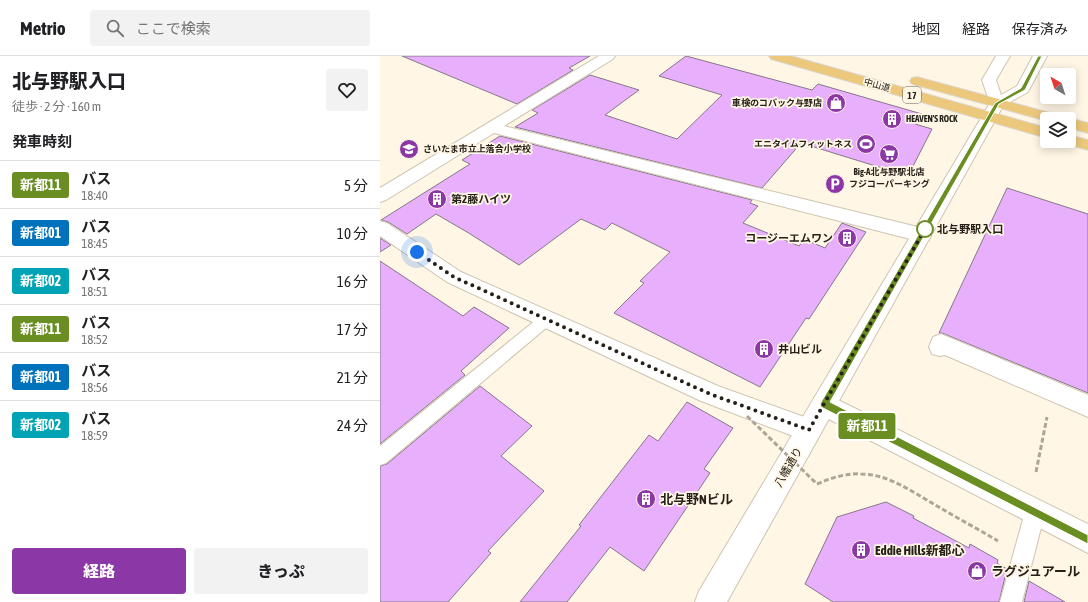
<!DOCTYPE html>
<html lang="ja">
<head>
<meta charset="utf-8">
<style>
  body { margin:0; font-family:"Asap Condensed","Noto Sans JP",sans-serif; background:#f2f2f2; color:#202124; height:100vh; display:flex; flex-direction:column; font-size:15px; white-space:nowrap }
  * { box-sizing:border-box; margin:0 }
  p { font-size:13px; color:#757577 }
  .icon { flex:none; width:22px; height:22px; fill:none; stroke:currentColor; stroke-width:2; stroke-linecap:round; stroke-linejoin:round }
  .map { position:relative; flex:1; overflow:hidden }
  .drawer { display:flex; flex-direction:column; background:#fff; width:380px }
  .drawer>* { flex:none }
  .badge { padding:0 8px; border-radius:3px; font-size:14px; line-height:26px }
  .needle { width:26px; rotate:321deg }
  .buttons { position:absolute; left:660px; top:12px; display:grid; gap:8px }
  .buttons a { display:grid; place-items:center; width:36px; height:36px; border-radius:4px; background:#fff; box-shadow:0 2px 10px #0003; font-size:20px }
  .you { position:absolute; width:20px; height:20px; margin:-10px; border:3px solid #fff; border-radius:50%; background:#1a73e8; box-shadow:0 0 0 6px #1a73e833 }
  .map>.badge { position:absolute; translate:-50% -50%; box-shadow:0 0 0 2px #fff }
  h2 { padding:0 12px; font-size:15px; line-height:36px }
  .round { display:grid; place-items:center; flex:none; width:42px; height:42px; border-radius:4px; background:#f2f2f2 }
  .head { display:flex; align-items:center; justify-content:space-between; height:68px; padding:0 12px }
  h1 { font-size:19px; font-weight:800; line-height:30px }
  .button { display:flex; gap:8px; margin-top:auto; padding:8px 12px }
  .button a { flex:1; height:46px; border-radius:4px; background:#8b38a6; color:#fff; font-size:16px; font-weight:800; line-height:46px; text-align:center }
  .button a+a { background:#f2f2f2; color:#202124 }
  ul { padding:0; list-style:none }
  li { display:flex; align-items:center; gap:12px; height:48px; padding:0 12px; border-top:1px solid #e0e0e0 }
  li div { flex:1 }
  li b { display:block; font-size:15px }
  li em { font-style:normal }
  li .badge { min-width:44px; font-weight:700; text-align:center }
  header { display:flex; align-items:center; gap:24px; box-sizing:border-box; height:56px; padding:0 20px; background:#fff; border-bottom:1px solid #e0e0e0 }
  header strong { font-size:19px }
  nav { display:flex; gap:22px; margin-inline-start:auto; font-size:14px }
  .search { width:280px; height:36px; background:#f2f2f2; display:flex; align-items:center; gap:10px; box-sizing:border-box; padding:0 14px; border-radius:4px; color:#757577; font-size:15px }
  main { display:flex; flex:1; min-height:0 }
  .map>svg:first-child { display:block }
  .building { fill:#e8b0fc; stroke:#847889 }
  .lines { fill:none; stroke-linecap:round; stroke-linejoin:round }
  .service-casing { stroke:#cec4b0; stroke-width:2 }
  .pedestrian-casing { stroke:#cec4b0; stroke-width:2 }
  .minor-casing { stroke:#cec4b0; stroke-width:2 }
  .tertiary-casing { stroke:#cec4b0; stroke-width:2 }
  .secondary-casing { stroke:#cec4b0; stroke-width:2 }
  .trunk-casing { stroke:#dcdbda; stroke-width:2 }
  .path { stroke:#ada698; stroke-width:3; stroke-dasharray:5 2.5; stroke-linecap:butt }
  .service { fill:#fff; fill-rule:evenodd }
  .pedestrian { fill:#fff; fill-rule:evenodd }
  .minor { fill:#fff; fill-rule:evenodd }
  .tertiary { fill:#fff; fill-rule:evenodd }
  .secondary { fill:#fff; fill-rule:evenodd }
  .trunk { fill:#ecc87c; fill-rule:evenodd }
  .path-bridge { stroke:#ada698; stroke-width:3; stroke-dasharray:5 2.5; stroke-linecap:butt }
  .line { fill:#6b8e23; stroke:#fff }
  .walk { stroke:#252119; stroke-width:4; stroke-dasharray:0 7.2 }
  .stop-dot { fill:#fff; stroke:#6b8e23; stroke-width:2 }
  .labels { text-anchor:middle; stroke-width:3.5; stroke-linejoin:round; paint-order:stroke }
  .far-street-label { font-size:9px; fill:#252119; stroke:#fff6e5 }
  .far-poi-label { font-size:9px; font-weight:bold; fill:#252119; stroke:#fff6e5; text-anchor:start }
  .shield { fill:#fff6e5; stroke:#666156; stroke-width:1 }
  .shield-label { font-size:10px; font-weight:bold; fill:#252119 }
  .poi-label { font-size:11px; font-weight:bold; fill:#252119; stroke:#fff6e5; text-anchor:start }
  .stop-label { font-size:11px; font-weight:bold; fill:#252119; stroke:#fff6e5; text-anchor:start }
  .street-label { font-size:11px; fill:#252119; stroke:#fff6e5 }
  .near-poi-label { font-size:13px; font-weight:bold; fill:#252119; stroke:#fff6e5; text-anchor:start }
</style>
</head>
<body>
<header>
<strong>Metrio</strong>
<div class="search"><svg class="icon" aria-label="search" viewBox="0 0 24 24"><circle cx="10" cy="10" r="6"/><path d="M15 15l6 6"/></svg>ここで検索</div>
<nav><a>地図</a><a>経路</a><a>保存済み</a></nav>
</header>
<main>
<section class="drawer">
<div class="head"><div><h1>北与野駅入口</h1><p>徒歩 · 2 分 · 160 m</p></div><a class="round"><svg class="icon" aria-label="heart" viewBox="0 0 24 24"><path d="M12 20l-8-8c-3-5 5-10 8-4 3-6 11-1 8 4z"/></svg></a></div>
<h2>発車時刻</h2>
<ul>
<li><span class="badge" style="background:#6b8e23;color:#fff">新都11</span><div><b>バス</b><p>18:40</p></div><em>5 分</em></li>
<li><span class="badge" style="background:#0072bc;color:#fff">新都01</span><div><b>バス</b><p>18:45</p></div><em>10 分</em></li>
<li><span class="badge" style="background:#00a3b4;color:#fff">新都02</span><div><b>バス</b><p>18:51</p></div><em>16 分</em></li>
<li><span class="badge" style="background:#6b8e23;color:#fff">新都11</span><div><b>バス</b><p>18:52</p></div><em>17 分</em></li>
<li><span class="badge" style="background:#0072bc;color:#fff">新都01</span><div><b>バス</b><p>18:56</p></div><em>21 分</em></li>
<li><span class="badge" style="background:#00a3b4;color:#fff">新都02</span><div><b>バス</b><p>18:59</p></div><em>24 分</em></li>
</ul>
<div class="button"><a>経路</a><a>きっぷ</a></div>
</section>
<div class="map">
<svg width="708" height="546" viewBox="0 0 708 546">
  <rect width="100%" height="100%" fill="#fff6e5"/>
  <path class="building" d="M 22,0 L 210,0 L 189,12 L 193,14 L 137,48 Z
    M 306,0 L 432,34 L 438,28 L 542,58 L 535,68 L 552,73 L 528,120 L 421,87 L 382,132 L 135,71 L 158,57 L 152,54 L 210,19 L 259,34 L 225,59 L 297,83 L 342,39 L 279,20 Z
    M 120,80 L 372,144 L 370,147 L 378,150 L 363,167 L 419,190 L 424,183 L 445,192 L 462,167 L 486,176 L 429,263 L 426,262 L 380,331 L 234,257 L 264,227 L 260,225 L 290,196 L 232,167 L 225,174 L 201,163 L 139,209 L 87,176 L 56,158 L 27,178 L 8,166 L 1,164 L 90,108 L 82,104 Z
    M 627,132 L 708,158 L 708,337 L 562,277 L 559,277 Z
    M 0,182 L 11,189 L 0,196 Z
    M 0,205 L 83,260 L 94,251 L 129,272 L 81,315 L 85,319 L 0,388 Z
    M 100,330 L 152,370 L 121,400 L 164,435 L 108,495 L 111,497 L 68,546 L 0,546 L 0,410 L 7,408 Z
    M 307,346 L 353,372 L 324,413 L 330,417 L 264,515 L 230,491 L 187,546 L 140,546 L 201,470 L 199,469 L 269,379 L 278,385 Z
    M 506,446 L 534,460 L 533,462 L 589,492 L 590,488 L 618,504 L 617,507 L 627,513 L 619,546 L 453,546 L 425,528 L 457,461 Z
    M 649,525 L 685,546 L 644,546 Z"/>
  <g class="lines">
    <defs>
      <path id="service" d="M 167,257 L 172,259 L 174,263 L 172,267 L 6,407 L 0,409 L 0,390 L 162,259 Z
        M 655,446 L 662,449 L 665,456 L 642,546 L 620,546 L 645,456 L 648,449 Z"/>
      <path id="pedestrian" d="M 561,278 L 708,339 L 708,361 L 565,299 L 560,300 L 552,298 L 549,291 L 553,281 Z"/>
      <path id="minor" d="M 219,0 L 235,0 L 233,3 L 124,70 L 542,172 L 549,174 L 551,179 L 549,184 L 542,186 L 114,77 L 6,144 L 0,146 L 0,132 Z
        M 0,165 L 7,167 L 81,216 L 338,330 L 438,366 L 442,374 L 438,382 L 429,386 L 321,345 L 67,226 L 0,180 Z"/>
      <path id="tertiary" d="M 444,337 L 708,468 L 708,497 L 435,356 L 432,348 L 435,340 Z"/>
      <path id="secondary" d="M 616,0 L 630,0 L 616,24 L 621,39 L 637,30 L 653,0 L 667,0 L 648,36 L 623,50 L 347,546 L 315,546 L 319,535 L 610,47 L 602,24 Z"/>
      <path id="trunk" d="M 389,0 L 411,0 L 667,72 L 667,82 L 391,3 Z
        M 537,21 L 681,60 L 684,63 L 667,63 L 667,65 L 532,28 L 530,25 L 532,22 Z
        M 689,62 L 708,67 L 708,77 L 689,72 L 689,63 L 687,63 Z
        M 689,79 L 708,84 L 708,94 L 683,87 L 682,85 L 689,85 Z"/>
    </defs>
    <use href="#service" class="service-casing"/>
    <use href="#pedestrian" class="pedestrian-casing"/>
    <use href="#minor" class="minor-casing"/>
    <use href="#tertiary" class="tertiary-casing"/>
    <use href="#secondary" class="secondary-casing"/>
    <use href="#trunk" class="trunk-casing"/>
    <path class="path" d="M 656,416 L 667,361
      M 437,428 C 451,422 466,417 481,418 C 509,418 534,437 557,450 C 577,462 598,473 618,485"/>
    <use href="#service" class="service"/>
    <use href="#pedestrian" class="pedestrian"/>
    <use href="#minor" class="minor"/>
    <use href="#tertiary" class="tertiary"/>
    <use href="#secondary" class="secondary"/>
    <use href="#trunk" class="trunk"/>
    <path class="path-bridge" d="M 367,360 L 437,428"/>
  </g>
  <path class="line" d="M 658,0 L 662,0 L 645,34 L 619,48 L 450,346 L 708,479 L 708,488 L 441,351 L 440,348 L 615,47 L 641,32 Z"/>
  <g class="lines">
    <path class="walk" d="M 37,196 L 74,221 L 330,338 L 429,374 L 545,173"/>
  </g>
  <defs>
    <symbol id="shop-disc" viewBox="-11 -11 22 22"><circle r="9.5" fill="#8b38a6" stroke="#fff6e5"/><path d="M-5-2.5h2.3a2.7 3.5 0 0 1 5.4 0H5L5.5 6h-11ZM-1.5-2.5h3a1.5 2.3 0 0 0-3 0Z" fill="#fff"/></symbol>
    <symbol id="building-disc" viewBox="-11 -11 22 22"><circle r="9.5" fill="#8b38a6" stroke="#fff6e5"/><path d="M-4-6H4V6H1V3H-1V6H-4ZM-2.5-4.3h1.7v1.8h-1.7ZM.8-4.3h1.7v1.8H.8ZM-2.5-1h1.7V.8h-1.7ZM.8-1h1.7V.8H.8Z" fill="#fff"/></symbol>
    <symbol id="stadium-disc" viewBox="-11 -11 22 22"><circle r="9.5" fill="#8b38a6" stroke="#fff6e5"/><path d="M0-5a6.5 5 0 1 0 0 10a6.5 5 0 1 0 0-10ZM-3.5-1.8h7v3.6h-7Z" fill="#fff"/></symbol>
    <symbol id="school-disc" viewBox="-11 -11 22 22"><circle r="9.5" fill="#8b38a6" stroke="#fff6e5"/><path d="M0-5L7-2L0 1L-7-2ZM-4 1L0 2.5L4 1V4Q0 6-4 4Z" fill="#fff"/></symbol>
    <symbol id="supermarket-disc" viewBox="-11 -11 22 22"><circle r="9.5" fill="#8b38a6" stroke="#fff6e5"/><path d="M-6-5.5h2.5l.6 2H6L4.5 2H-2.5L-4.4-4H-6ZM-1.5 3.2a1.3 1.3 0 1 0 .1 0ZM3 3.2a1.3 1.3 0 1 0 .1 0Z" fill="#fff"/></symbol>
    <symbol id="parking-disc" viewBox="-11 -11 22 22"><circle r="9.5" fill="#8b38a6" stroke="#fff6e5"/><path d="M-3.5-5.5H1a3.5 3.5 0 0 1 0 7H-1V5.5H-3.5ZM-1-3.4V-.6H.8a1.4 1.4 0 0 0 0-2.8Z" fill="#fff"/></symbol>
  </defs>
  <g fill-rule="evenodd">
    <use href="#shop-disc" x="445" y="36" width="22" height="22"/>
    <use href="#building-disc" x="501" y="52" width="22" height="22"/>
    <use href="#stadium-disc" x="475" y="77" width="22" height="22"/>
    <use href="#school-disc" x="18" y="82" width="22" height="22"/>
    <use href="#supermarket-disc" x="498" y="87" width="22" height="22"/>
    <use href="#parking-disc" x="444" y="117" width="22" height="22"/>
    <use href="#building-disc" x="46" y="132" width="22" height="22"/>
    <use href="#building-disc" x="456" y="171" width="22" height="22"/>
    <use href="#building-disc" x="373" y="282" width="22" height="22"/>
    <use href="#building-disc" x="255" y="432" width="22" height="22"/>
    <use href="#building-disc" x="470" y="483" width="22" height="22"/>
    <use href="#shop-disc" x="586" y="504" width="22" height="22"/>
  </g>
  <circle class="stop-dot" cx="545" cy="173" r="8"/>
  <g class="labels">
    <g class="far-street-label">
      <text transform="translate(497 29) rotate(16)" y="3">中山道</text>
    </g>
    <g class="far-poi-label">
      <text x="442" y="50" text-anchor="end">車検のコバック与野店</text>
      <text x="526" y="66">HEAVEN'S ROCK</text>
      <text x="472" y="91" text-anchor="end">エニタイムフィットネス</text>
      <text x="43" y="96">さいたま市立上落合小学校</text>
      <text x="509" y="119" text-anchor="middle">Big-A北与野駅北店</text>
      <text x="469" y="131">フジコーパーキング</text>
    </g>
    <rect class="shield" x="523" y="31" width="18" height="16" rx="3"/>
    <g class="shield-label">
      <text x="532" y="43">17</text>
    </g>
    <g class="poi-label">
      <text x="71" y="147">第2藤ハイツ</text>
      <text x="453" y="186" text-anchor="end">コージーエムワン</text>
      <text x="398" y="297">井山ビル</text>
    </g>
    <g class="stop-label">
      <text x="557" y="177">北与野駅入口</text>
    </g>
    <g class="street-label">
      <text transform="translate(408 411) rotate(-60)" y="4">八幡通り</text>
    </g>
    <g class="near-poi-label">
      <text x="280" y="448">北与野Nビル</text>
      <text x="495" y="499">Eddie Hills新都心</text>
      <text x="611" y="520">ラグジュアール</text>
    </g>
  </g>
</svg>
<div class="buttons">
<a><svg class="needle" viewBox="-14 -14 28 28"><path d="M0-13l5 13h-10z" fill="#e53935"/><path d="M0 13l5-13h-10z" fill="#757577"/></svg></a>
<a><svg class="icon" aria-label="layers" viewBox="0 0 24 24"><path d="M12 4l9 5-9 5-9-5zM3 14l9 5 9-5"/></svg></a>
</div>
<div class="you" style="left:37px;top:196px"></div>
<b class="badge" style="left:487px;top:370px;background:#6b8e23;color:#fff">新都11</b>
</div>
</main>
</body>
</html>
